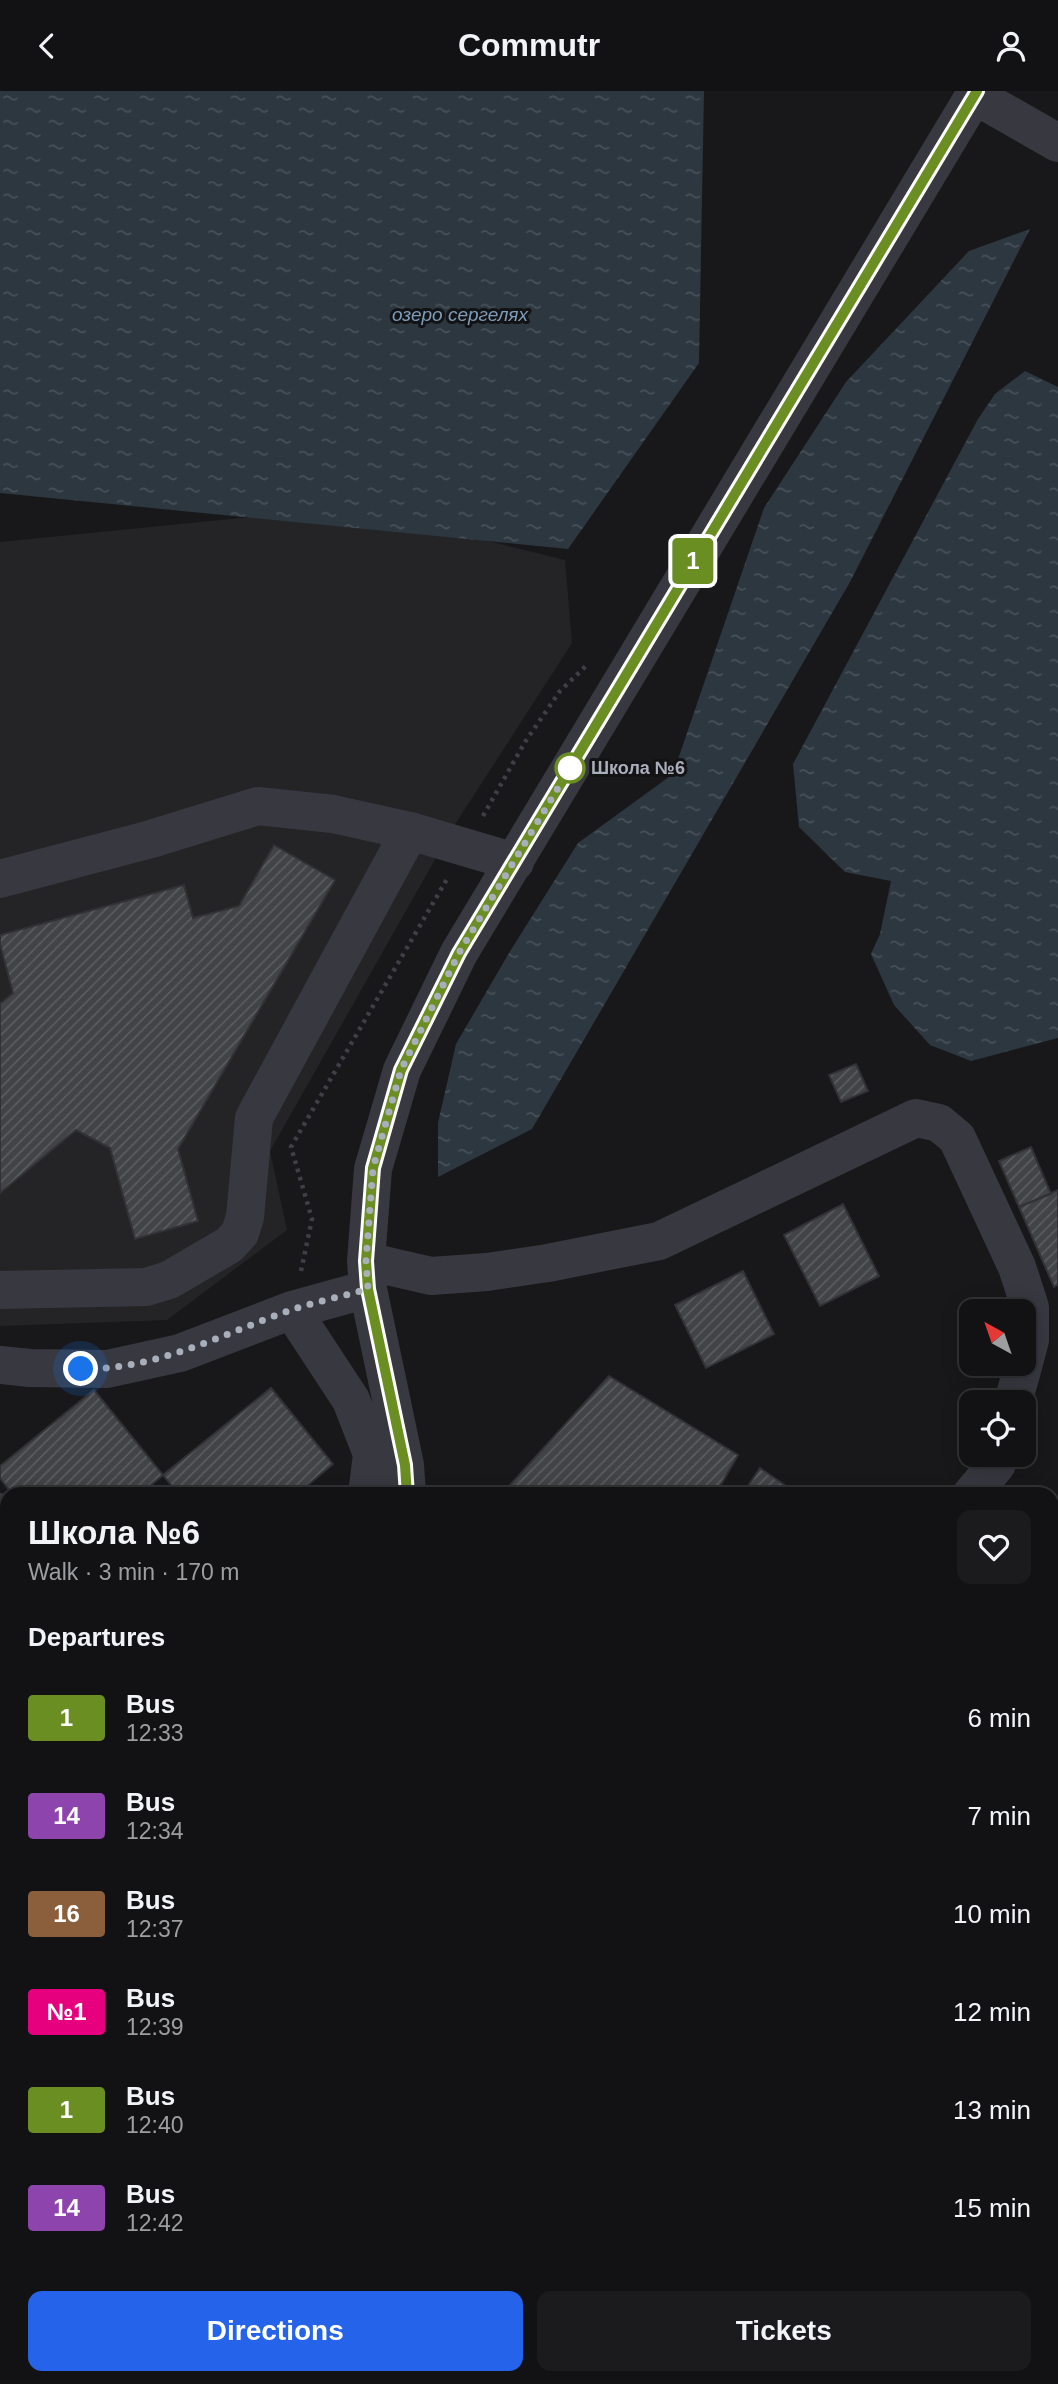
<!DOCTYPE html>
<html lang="en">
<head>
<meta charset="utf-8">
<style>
  body { margin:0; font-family:Arial,sans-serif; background:#1b1b1d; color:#f1f3f6; height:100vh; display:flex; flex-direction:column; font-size:26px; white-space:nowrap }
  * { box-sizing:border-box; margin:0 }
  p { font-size:23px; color:#9c9ea0 }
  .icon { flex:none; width:38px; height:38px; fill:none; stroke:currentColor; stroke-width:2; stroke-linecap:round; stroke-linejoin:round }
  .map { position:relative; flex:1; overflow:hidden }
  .panel { position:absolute; left:0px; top:1396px; width:1059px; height:898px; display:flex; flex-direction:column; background:#121214; border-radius:21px 21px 0 0; box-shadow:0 4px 18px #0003,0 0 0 2px #313234 }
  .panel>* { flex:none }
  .badge { padding:0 14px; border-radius:5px; font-size:24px; line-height:46px }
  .needle { width:46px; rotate:320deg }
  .fabs { position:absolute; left:959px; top:1208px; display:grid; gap:14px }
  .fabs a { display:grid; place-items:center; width:77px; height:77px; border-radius:14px; background:#121214; box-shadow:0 4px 18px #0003,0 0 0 2px #313234; font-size:35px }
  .you { position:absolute; width:35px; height:35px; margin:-18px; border:5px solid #fff; border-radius:50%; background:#1a73e8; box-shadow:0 0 0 10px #1a73e833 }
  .map>.badge { position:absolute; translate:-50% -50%; box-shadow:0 0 0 4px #fff }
  h2 { padding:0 28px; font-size:26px; line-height:63px }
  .round { display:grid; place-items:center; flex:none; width:74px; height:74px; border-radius:14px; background:#1b1b1d }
  .head { display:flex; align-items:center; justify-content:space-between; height:119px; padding:0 28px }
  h1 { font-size:33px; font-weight:600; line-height:52px }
  .primary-button { display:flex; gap:14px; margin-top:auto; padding:14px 28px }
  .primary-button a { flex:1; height:80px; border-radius:14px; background:#2563eb; color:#fff; font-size:28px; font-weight:600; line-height:80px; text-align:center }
  .primary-button a+a { background:#1b1b1d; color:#f1f3f6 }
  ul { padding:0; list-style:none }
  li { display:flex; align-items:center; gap:21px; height:98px; padding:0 28px }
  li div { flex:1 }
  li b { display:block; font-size:26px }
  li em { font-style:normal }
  li .badge { min-width:77px; font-weight:700; text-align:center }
  header { display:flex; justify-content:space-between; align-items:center; height:91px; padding:0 28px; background:#121214; font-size:32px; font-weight:600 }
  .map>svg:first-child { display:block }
  .built { fill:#242427 }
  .water { fill:url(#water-ripples) }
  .building { fill:url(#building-hatch); stroke:#323236; stroke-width:2 }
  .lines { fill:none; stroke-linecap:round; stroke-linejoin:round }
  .path { stroke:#3e4047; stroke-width:4.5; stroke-dasharray:3.5 5; stroke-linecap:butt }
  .minor { stroke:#383940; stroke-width:38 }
  .line-casing { stroke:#fff; stroke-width:16 }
  .line { stroke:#6b8e23; stroke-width:10 }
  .walk { stroke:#a9aebb; stroke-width:7; stroke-dasharray:0 12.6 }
  .stop-dot { fill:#fff; stroke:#6b8e23; stroke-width:3.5 }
  .labels { text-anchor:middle; stroke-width:6; stroke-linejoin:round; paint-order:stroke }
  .stop-label { font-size:18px; font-weight:bold; fill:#a9aebb; stroke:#131315; text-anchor:start }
  .water-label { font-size:19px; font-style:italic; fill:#7d9cb9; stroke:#131315 }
</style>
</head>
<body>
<header><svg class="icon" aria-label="back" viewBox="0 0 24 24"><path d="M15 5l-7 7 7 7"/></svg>Commutr<svg class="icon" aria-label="person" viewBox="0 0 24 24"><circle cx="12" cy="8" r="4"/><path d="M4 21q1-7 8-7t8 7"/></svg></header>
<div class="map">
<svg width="1058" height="2293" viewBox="0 0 1058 2293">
  <defs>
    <pattern id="water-ripples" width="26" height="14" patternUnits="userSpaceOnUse" patternTransform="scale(1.75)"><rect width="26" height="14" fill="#2c3740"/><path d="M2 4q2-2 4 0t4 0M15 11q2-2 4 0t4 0" fill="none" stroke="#48515a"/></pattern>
    <pattern id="building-hatch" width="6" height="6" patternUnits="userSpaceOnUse" patternTransform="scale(1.75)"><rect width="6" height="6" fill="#424347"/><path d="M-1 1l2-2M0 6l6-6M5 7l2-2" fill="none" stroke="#5a5c60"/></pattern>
  </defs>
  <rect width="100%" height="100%" fill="#18181a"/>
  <path class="built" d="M 350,416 L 565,469 L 572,552 L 454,735 L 270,1060 L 287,1139 L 167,1229 L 0,1235 L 0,451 Z"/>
  <path class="water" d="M 0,0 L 704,0 L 699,272 L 568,458 L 0,402 Z
    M 1030,138 L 850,491 L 532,1038 L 438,1086 L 438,1032 L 456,953 L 509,862 L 578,752 L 673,683 L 764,417 L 846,291 L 969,160 Z
    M 1025,280 L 1058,296 L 1058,947 L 971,970 L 930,954 L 894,914 L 871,863 L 880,843 L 891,790 L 845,781 L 799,736 L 793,673 L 978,328 L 995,303 Z
    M 1052,1830 L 1058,1830 L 1058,2293 L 1015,2293 L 1014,2287 L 1052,2287 Z
    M 151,2287 L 371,2287 L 373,2293 L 154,2293 Z"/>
  <path class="building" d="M 274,754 L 335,789 L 178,1058 L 198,1130 L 135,1148 L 110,1057 L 76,1039 L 0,1102 L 0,913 L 13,902 L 0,853 L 0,844 L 184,794 L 193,827 L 239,815 Z
    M 856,973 L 868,1000 L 841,1011 L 829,984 Z
    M 1031,1056 L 1051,1103 L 1019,1116 L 999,1070 Z
    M 1058,1099 L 1058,1194 L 1054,1196 L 1019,1116 Z
    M 843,1113 L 879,1185 L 820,1215 L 784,1144 Z
    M 743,1180 L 774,1243 L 706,1277 L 675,1214 Z
    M 609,1285 L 738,1364 L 715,1404 L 501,1404 Z
    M 271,1297 L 333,1373 L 296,1404 L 179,1404 L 163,1384 Z
    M 94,1299 L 163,1384 L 139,1404 L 13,1404 L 0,1387 L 0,1375 Z
    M 760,1377 L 799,1404 L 742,1404 Z
    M 1058,1617 L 1058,1687 L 1052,1688 L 1052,1618 Z
    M 721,2287 L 751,2287 L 752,2293 L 722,2293 Z"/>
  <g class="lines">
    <path class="path" d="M 483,725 L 525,651 L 560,600 L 586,575
      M 301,1180 L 312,1128 L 291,1056 L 447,788"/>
    <path class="minor" d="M 974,4 L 1058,52
      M 0,788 L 151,748 L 258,715 L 333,723 L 410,740 L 515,771
      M 366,1170 L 431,1185 L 487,1181 L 548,1172 L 659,1150 L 916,1027 L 939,1032 L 957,1047 L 1017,1176 L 1030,1216 L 1030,1249 L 1024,1272
      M 0,1199 L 146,1196 L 169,1189 L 229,1154 L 240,1142 L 245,1126 L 254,1027 L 410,740
      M 292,1219 L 351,1309 L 372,1363 L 367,1404
      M 0,1274 L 30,1277 L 107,1278 L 180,1262 L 292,1219 L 368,1198
      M 1013,1311 L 1024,1272
      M 407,1404 L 405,1374 L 368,1198 L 366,1170 L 373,1078 L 402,979 L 459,862 L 977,0
      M 971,1404 L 997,1373 L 999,1363
      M 0,1421 L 7,1430
      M 1052,1464 L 1058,1489
      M 0,1609 L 7,1620
      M 0,1686 L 7,1684
      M 1052,1702 L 1058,1700
      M 692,2287 L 693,2293"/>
  </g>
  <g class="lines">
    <defs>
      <path id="line" d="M 407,1404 L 405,1374 L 368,1198 L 366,1170 L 373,1077 L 401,979 L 459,862 L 977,0"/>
    </defs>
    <use href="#line" class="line-casing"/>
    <use href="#line" class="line"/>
    <path class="walk" d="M 81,1278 C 156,1279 222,1243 291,1219 C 316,1211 343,1205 368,1198 L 366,1170 L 373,1077 L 401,979 L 459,862 L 570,677"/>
  </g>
  <circle class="stop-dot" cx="570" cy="677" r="14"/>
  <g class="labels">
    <g class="stop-label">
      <text x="591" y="683">Школа №6</text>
    </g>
    <g class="water-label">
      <text x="460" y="230">озеро сергелях</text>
    </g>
  </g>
</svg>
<div class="fabs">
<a><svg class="needle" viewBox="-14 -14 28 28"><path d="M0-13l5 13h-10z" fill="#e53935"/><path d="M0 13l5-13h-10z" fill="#9c9ea0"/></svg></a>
<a><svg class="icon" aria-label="locate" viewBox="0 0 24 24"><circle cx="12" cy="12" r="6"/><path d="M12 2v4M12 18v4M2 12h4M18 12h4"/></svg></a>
</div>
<div class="you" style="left:81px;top:1278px"></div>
<b class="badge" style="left:693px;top:470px;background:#6b8e23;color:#fff">1</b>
<section class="panel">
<div class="head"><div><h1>Школа №6</h1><p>Walk · 3 min · 170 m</p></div><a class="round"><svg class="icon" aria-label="heart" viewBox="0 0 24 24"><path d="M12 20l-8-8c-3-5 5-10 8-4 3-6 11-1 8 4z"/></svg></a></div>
<h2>Departures</h2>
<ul>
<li><span class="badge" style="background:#6b8e23;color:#fff">1</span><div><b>Bus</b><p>12:33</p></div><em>6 min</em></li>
<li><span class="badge" style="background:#8e44ad;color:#fff">14</span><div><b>Bus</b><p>12:34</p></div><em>7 min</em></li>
<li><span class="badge" style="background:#8b5e3c;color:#fff">16</span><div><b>Bus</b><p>12:37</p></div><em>10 min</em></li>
<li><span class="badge" style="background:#e6007e;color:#fff">№1</span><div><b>Bus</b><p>12:39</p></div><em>12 min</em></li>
<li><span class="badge" style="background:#6b8e23;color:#fff">1</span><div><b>Bus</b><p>12:40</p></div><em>13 min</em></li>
<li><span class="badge" style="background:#8e44ad;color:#fff">14</span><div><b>Bus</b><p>12:42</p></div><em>15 min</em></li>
</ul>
<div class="primary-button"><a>Directions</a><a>Tickets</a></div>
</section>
</div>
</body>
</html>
